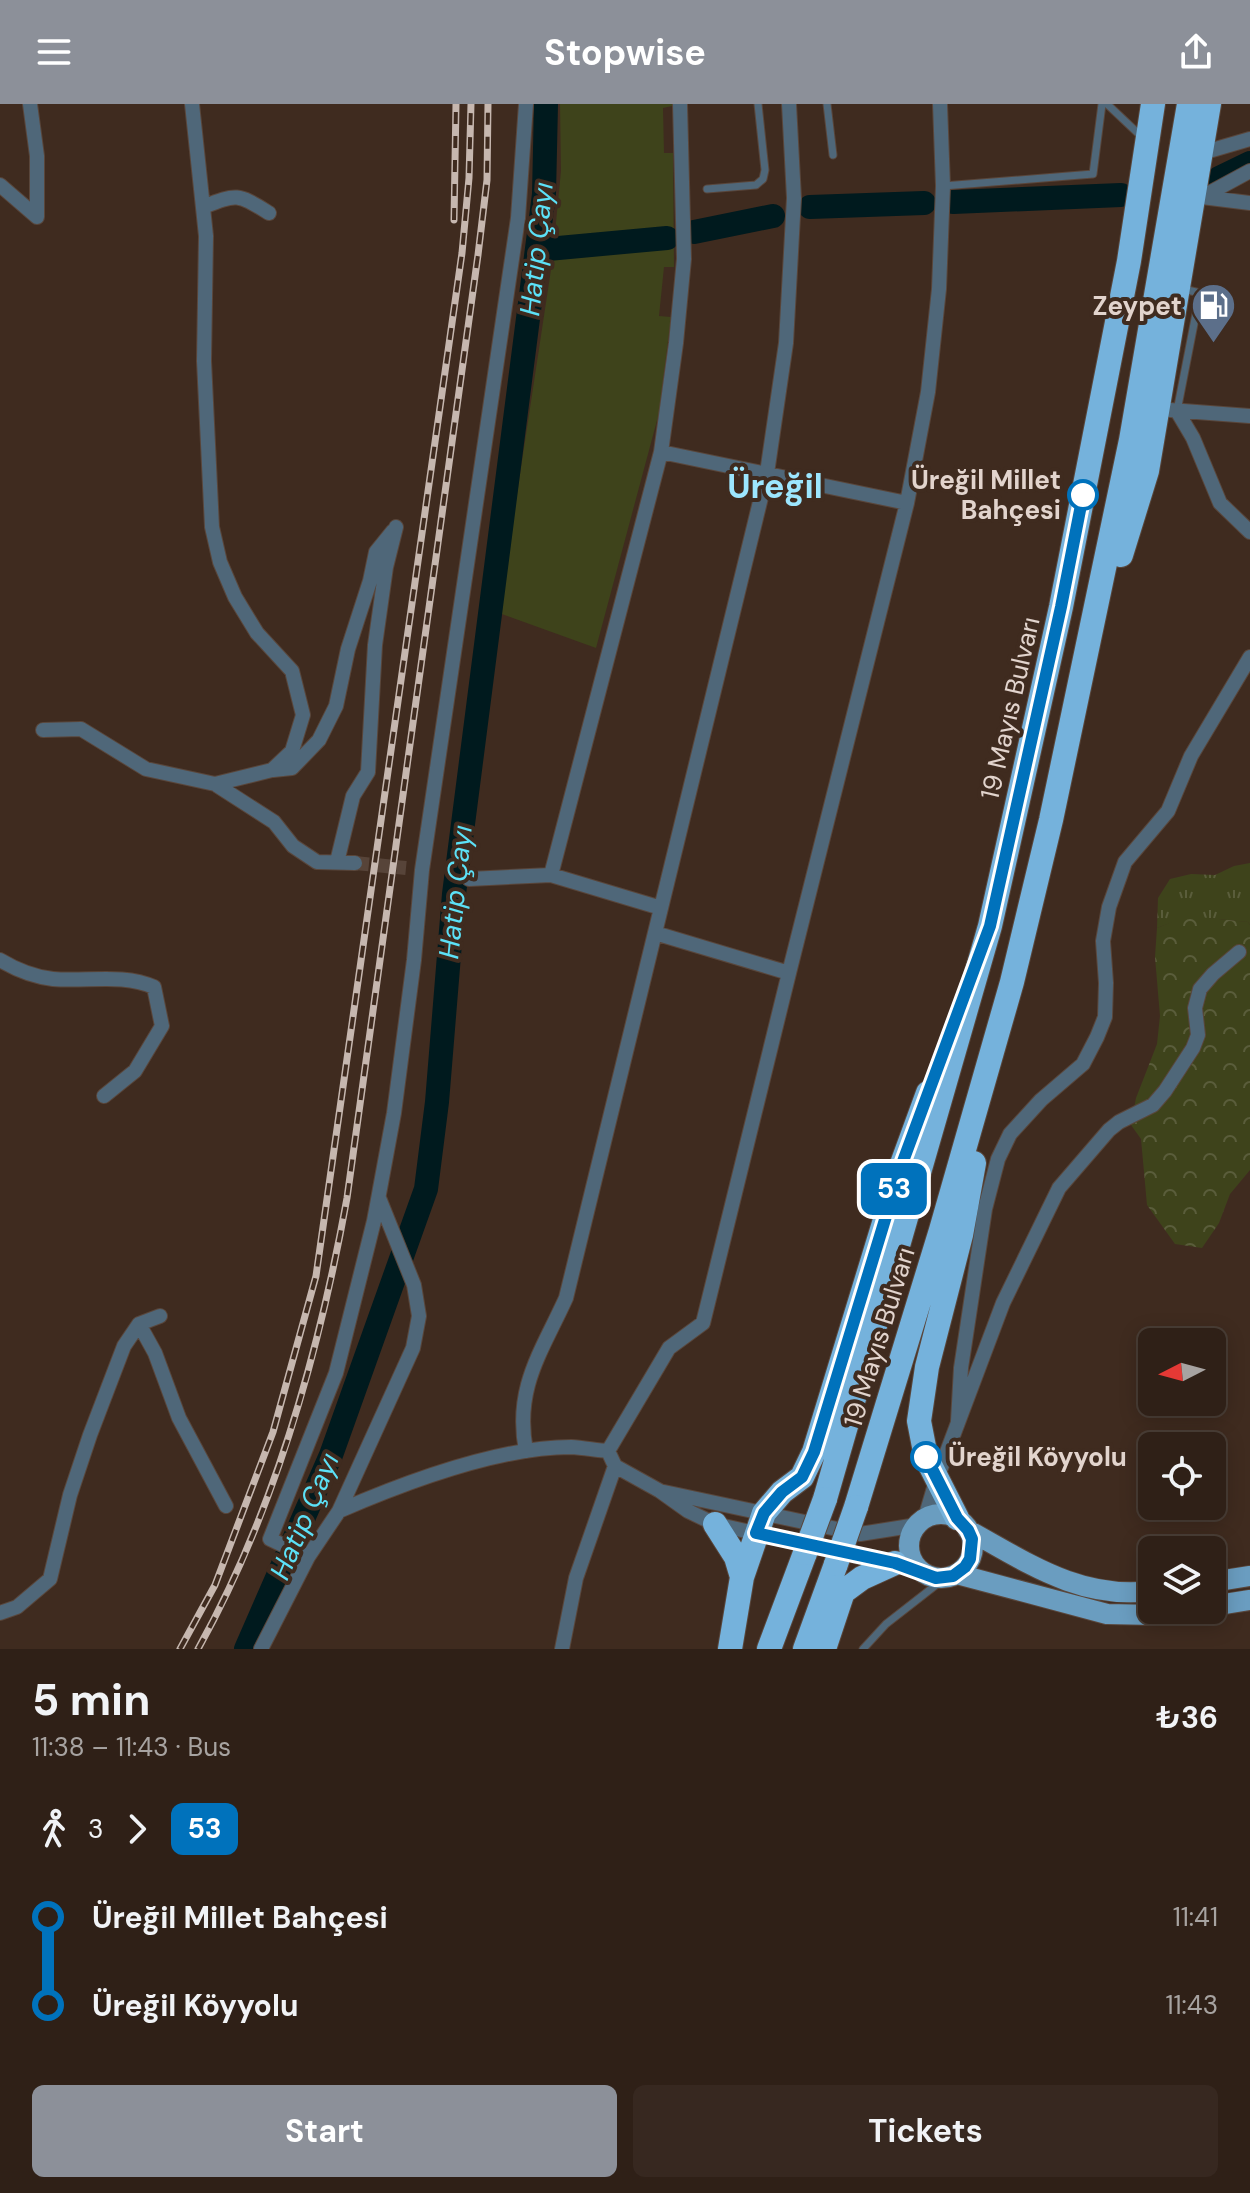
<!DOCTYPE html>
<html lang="en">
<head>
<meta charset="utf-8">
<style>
  body { margin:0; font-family:"DM Sans",sans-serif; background:#372820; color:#f1f3f6; height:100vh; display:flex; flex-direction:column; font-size:30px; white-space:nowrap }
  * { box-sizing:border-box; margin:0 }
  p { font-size:26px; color:#a7a3a1 }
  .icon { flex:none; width:44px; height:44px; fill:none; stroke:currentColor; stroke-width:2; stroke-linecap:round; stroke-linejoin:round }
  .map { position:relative; height:1545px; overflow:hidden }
  .details { display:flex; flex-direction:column; background:#2f2017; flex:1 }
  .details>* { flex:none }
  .badge { padding:0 16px; border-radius:12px; font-size:28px; line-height:52px }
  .needle { width:52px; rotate:264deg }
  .buttons { position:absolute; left:1138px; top:1224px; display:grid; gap:16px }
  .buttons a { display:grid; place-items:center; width:88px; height:88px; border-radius:12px; background:#2f2017; box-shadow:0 4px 20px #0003,0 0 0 2px #4a3e36; font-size:40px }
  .map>.badge { position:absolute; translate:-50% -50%; box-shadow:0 0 0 4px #fff }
  .legs { display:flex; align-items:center; gap:12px; height:88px; padding:0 32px; font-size:26px }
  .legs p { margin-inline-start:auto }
  .overview { display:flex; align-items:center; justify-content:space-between; height:136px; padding:0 32px }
  h1 { font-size:44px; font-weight:700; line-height:60px }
  .button { display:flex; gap:16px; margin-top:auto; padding:16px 32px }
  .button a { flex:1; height:92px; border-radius:12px; background:#8c9099; color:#fff; font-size:32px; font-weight:700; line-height:92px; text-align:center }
  .button a+a { background:#372820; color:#f1f3f6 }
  ul { padding:0 32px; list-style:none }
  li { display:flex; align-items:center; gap:28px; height:88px; font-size:30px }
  li i { display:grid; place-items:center; width:12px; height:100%; margin:0 10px; background:currentColor }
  li i::after { content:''; width:20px; height:20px; margin:-10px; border:6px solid; border-radius:50%; background:#2f2017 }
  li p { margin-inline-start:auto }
  li:first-child i { background:linear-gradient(#0000 50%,currentColor 0) }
  li:last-child i { background:linear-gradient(currentColor 50%,#0000 0) }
  header { display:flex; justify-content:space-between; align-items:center; height:104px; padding:0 32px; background:#8c9099; color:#fff; font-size:36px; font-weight:700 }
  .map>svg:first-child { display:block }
  .grass { fill:url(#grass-tufts) }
  .forest { fill:url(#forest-crowns) }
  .park { fill:#3e431b }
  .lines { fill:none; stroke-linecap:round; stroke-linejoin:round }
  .river { stroke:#001a1e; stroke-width:24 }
  .street-tunnel { stroke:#574439; stroke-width:14; stroke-dasharray:14 7; stroke-linecap:butt }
  .lane-casing { stroke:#59463b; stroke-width:9 }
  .street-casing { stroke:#59463b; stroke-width:16 }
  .primary-casing { stroke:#59463b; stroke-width:22 }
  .highway-casing { stroke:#59463b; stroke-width:26 }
  .lane { stroke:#4f6779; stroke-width:7 }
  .street { stroke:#4f6779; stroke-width:14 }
  .primary { stroke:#6a9dc0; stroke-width:20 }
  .highway { stroke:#75b2dc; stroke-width:24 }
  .rail-casing { stroke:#c6b7af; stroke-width:7 }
  .rail { stroke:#3f2b1f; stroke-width:4; stroke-dasharray:12; stroke-linecap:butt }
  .highway-bridge-casing { stroke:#59463b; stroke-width:26; stroke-linecap:butt }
  .highway-bridge { stroke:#75b2dc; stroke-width:24 }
  .line-1-casing { stroke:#fff; stroke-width:18 }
  .line-1 { stroke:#0072bc; stroke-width:12 }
  .stop-1-dot { fill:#fff; stroke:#0072bc; stroke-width:4 }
  .labels { text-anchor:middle; stroke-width:8; stroke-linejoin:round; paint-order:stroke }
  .poi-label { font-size:26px; font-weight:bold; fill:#e2d4cd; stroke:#3f2b1f; text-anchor:end }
  .stop-label { font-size:26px; font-weight:bold; fill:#e2d4cd; stroke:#3f2b1f; text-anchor:end }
  .street-label { font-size:26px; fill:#e2d4cd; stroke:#3f2b1f }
  .water-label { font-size:28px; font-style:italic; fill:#5ce1f7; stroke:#3f2b1f }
  .district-label { font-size:34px; font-weight:bold; fill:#9ce6fe; stroke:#3f2b1f }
</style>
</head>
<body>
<header><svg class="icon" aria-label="menu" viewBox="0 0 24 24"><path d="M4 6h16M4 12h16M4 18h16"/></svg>Stopwise<svg class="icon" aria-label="share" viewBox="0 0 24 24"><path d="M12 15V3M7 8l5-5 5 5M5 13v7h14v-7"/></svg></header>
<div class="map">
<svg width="1250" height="1545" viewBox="0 0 1250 1545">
  <defs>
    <pattern id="grass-tufts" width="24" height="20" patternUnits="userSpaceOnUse" patternTransform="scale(2)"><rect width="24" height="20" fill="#3e431b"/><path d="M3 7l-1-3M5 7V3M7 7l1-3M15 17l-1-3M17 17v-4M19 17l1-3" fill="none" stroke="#5a5d3b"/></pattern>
    <pattern id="forest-crowns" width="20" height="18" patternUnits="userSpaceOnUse" patternTransform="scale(2)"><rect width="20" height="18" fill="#3e431b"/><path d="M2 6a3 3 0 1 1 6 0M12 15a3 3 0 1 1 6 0" fill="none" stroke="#5a5d3b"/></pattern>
  </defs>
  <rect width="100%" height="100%" fill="#3f2b1f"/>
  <path class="grass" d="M 1250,759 L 1250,821 L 1248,818 C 1211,815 1193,809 1157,824 L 1158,794 L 1170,775 L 1191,770 L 1215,771 L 1234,762 Z"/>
  <path class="forest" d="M 1199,813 L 1248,818 L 1250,821 L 1250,1066 L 1230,1090 L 1219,1119 L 1202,1144 L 1175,1140 L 1147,1101 L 1141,1035 L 1131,1021 L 1136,994 L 1157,940 L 1160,912 L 1155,853 L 1157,824 L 1179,815 Z"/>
  <path class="park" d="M 560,0 L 672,0 L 672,2 L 663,4 L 664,49 L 673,49 L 674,163 L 664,163 L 659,212 L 671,213 L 659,309 L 596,544 L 499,509 L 552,159 L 561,67 Z"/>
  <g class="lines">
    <path class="river" d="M 1219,74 L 1250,59
      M 953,98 L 1121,91
      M 810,103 L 924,99
      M 694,128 L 773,112
      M 537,146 L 667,134
      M 246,1545 L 331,1351 L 426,1085 L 437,998 L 454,790 L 544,90 L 546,0"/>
    <path class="street-tunnel" d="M 355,759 L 406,764"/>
    <defs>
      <path id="lane" d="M 827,0 L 833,51
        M 1107,0 L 1143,34
        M 943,82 L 1093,70 L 1102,0
        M 707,85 L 756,81 L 763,75 L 765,66 L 758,0
        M 1177,307 L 1200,189 L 1183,185
        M 863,1545 L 886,1520 L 945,1474"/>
      <path id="street" d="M 30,0 L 37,52 L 37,113
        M 192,0 L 206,132 L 204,257 L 212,423 L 220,458 L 235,493 L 257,529 L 292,567 L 303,611 L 292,647 L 272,666 L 215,680 L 274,718 L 293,742 L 317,758 L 355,759
        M 680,0 L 684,155 L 676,239 L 661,348 L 907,399
        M 1202,49 L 1250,35
        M 0,81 L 37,113
        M 1194,92 L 1250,99
        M 1202,93 L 1250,67
        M 203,103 C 238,89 238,90 269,109
        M 1170,306 L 1250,312
        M 1177,307 L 1193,334 L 1220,399 L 1250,428
        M 43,626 L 81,625 L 146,665 L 215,680
        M 273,666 L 292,664 L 319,636 L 336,602 L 348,545 L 370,477 L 376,448 L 393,427
        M 337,758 L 353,692 L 368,668 L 375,541 L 386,463 L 396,423
        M 551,771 L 661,348
        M 469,775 L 551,771 L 661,804
        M 655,829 L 789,869 L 907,399 L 928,288 L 939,185 L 943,82 L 940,0
        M 0,856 C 15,865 35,873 53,875 C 86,878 123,869 154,883 L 162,922 L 135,967 L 104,992
        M 139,1220 L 155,1249 L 179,1314 L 226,1402
        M 958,1317 L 961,1264 L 985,1105 L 998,1055 L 1010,1030 L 1041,996 L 1083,960 L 1097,933 L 1105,913 L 1106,879 L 1103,837 L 1109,803 L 1125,758 L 1168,707 L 1191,652 L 1250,553
        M 526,1347 C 514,1284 541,1249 566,1194 L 767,369 L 786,239 L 794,94 L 789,0
        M 608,1347 L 669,1244 L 703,1219 L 789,869
        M 664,1388 L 860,1430 L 917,1421
        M 339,1407 C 406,1378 499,1343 571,1343 C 584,1344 596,1346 608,1347 L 615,1362 L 660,1387 L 688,1407 L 715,1420 L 921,1467
        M 925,1414 L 936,1377 L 1003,1199 L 1059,1084 L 1109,1026 L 1119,1018 L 1153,1001 L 1165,987 L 1193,944 L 1198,931 L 1195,904 L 1200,885 L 1213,870 L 1239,848
        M 308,1453 L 270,1435 L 336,1269 L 374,1117 L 394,1009 L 414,856 L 422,766 L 518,114 L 526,0
        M 0,1509 L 17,1503 L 50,1475 L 70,1391 L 90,1331 L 124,1242 L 139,1220 L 160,1212
        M 261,1545 L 308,1453 L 339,1407 L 413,1244 L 419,1212 L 414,1181 L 379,1094
        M 562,1545 L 576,1474 L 615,1362"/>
      <path id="primary" d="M909 1442a32 32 0 1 1 64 0a32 32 0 1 1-64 0Z
        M 968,1426 C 1028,1459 1080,1496 1152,1487
        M 957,1470 L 1107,1510 L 1154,1511 L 1191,1506
        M 1212,1478 L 1250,1472
        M 1212,1502 L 1250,1496"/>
      <path id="highway" d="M 1121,451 L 1147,367 L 1209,0
        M 825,1395 L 990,822 L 1061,503 L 1129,157 L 1153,0
        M 856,1403 L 941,1126 L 1012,878 L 1051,716 L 1131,336 L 1189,0
        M 957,1414 L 926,1353 L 919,1317 L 927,1263 L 961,1131 L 974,1059
        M 715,1420 L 736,1453 L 742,1473
        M 730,1545 L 742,1473 L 764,1409 L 782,1388 L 802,1373 L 814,1348 L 902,1060 L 928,989
        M 769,1545 L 805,1449
        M 805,1545 L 836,1460
        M 824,1545 L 843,1488 L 862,1474 L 895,1459"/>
    </defs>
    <use href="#lane" class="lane-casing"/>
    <use href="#street" class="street-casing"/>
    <use href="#primary" class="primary-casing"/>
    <use href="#highway" class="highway-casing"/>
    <use href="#lane" class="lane"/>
    <use href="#street" class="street"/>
    <use href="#primary" class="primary"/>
    <use href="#highway" class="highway"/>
    <defs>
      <path id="rail" d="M 454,116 L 456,0
        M 180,1545 L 215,1481 L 273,1328 L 316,1172 L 462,149 L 469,74 L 471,0
        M 198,1545 C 275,1407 319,1249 347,1094 L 478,151 L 487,76 L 488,0"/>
    </defs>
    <use href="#rail" class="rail-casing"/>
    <use href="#rail" class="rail"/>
    <defs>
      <path id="highway-bridge" d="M 805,1449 L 825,1395
        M 836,1460 L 856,1403"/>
    </defs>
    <use href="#highway-bridge" class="highway-bridge-casing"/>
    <use href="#highway-bridge" class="highway-bridge"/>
  </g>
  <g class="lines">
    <defs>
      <path id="line-1" d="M 926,1353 L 957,1414 L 968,1426 L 972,1435 L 970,1455 L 965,1463 L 953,1472 L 936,1474 L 895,1459 L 756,1429 L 764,1409 L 782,1388 L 802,1373 L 814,1348 L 902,1060 L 990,822 L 1061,503 L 1083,391"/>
    </defs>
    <use href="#line-1" class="line-1-casing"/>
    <use href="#line-1" class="line-1"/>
  </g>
  <defs>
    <symbol id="fuel-pin" viewBox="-11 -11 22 30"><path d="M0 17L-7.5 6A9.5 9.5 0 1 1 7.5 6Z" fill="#5c6f8a" stroke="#3f2b1f"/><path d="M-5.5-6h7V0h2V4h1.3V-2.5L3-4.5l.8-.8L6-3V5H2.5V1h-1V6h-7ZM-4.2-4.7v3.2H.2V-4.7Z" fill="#fff"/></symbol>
  </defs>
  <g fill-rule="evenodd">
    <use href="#fuel-pin" x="1188" y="176" width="51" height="69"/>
  </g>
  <g class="stop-1-dot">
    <circle cx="1083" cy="391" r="14"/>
    <circle cx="926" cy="1353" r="14"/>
  </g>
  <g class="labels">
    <g class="poi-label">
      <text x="1182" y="211">Zeypet</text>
    </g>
    <g class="stop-label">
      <text x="1061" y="385">Üreğil Millet<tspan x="1061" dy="30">Bahçesi</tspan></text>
      <text x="948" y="1362" text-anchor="start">Üreğil Köyyolu</text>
    </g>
    <g class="street-label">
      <text transform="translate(1010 604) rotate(-77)" y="9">19 Mayıs Bulvarı</text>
      <text transform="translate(879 1233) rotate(-73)" y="9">19 Mayıs Bulvarı</text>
    </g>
    <g class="water-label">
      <text transform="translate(536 145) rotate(-84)" y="10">Hatip Çayı</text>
      <text transform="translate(455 788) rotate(-84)" y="10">Hatip Çayı</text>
      <text transform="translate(304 1412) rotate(-67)" y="10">Hatip Çayı</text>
    </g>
    <g class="district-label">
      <text x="775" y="394">Üreğil</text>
    </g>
  </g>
</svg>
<div class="buttons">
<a><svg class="needle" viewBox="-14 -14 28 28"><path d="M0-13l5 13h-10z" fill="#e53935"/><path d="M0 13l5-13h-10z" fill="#a7a3a1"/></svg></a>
<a><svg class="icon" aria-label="locate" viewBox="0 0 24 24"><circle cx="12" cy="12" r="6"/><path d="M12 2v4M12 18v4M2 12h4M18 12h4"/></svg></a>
<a><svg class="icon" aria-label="layers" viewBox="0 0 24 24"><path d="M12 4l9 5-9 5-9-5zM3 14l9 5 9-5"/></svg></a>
</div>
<b class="badge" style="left:894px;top:1085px;background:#0072bc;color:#fff">53</b>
</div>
<section class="details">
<div class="overview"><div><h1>5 min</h1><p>11:38 – 11:43 · Bus</p></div><b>₺36</b></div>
<div class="legs"><svg class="icon" aria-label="walk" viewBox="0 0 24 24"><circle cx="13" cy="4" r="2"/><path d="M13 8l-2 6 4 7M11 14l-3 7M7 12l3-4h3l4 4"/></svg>3<svg class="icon" aria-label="forward" viewBox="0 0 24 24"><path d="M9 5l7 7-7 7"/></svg><b class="badge" style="background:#0072bc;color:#fff">53</b></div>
<ul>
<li><i style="color:#0072bc"></i><b>Üreğil Millet Bahçesi</b><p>11:41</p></li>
<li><i style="color:#0072bc"></i><b>Üreğil Köyyolu</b><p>11:43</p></li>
</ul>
<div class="button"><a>Start</a><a>Tickets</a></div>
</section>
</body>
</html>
